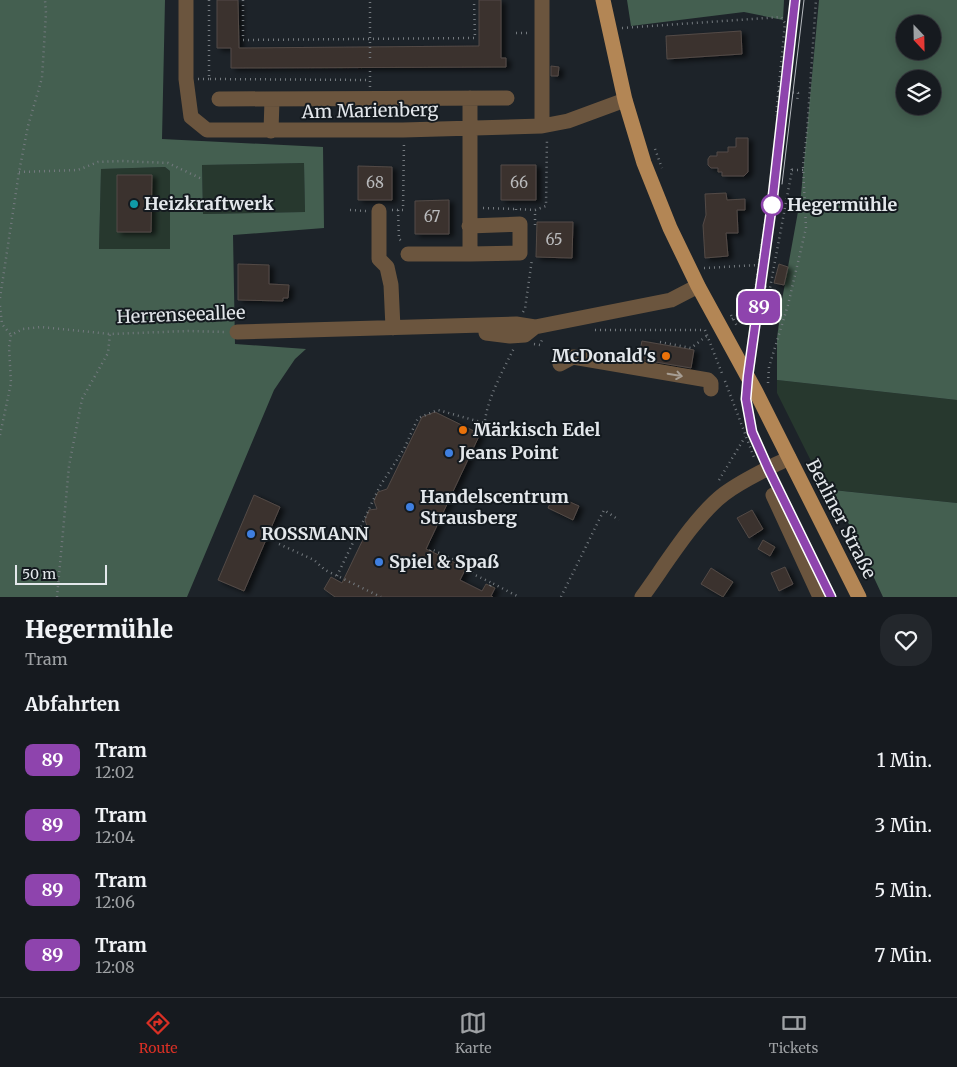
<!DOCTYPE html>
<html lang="de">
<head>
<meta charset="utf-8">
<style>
  body { margin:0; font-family:Merriweather,serif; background:#23272c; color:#f1f3f6; height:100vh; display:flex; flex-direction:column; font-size:19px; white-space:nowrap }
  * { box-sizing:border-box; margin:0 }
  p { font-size:16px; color:#9ea1a4 }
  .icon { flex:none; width:28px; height:28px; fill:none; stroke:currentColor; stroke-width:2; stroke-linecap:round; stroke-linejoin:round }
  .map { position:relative; height:597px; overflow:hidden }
  .panel { display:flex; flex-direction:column; background:#161a1f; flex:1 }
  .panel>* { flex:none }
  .badge { padding:0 10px; border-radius:8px; font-size:18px; line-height:32px }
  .needle { width:32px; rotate:158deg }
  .fabs { position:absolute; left:896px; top:15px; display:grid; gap:10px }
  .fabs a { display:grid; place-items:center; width:45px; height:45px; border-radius:50%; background:#161a1f; box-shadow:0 2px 12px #0003,0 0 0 1px #35383d; font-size:25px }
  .scale { position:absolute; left:15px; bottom:12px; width:92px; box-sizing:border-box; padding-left:5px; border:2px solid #e3e7eb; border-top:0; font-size:14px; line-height:18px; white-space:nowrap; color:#e3e7eb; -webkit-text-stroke:4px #141a1f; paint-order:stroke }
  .map>.badge { position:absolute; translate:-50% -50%; box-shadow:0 0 0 2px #fff }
  h2 { padding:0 25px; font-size:19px; line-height:45px }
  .round { display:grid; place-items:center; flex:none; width:52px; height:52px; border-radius:20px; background:#23272c }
  .overview { display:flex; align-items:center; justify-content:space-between; height:85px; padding:0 25px }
  h1 { font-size:24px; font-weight:800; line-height:38px }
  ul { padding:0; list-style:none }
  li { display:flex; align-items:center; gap:15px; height:65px; padding:0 25px }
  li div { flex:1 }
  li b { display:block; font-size:19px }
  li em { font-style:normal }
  li .badge { min-width:55px; font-weight:700; text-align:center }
  .dock { display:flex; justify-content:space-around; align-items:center; height:70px; border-top:1px solid #35383d; background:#161a1f; font-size:14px; color:#9ea1a4 }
  .dock a { display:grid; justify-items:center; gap:2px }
  .dock .active { color:#d93025 }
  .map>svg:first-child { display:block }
  .green { fill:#27382e }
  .forest { fill:#445f50; fill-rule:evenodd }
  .building { fill:#3a322e; stroke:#534a46; filter:url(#shadow) }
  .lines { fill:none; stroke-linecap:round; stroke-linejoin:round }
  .path { stroke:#747a7f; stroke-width:2.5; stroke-dasharray:1 4; stroke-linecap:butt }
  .minor { stroke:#6b553e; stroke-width:15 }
  .major { stroke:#b38655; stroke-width:15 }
  .tram { stroke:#b6babf; stroke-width:1 }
  .oneway { stroke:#a79e94 }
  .line-casing { stroke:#fff; stroke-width:11 }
  .line { stroke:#8e44ad; stroke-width:8 }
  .culture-dot { fill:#0f9aa8; stroke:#141a1f; stroke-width:2 }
  .stop-dot { fill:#fff; stroke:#8e44ad; stroke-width:2.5 }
  .food-dot { fill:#e8710a; stroke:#141a1f; stroke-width:2 }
  .shop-dot { fill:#3f7fe0; stroke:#141a1f; stroke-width:2 }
  .labels { text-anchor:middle; stroke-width:4; stroke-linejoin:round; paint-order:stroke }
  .number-label { font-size:15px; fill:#b9babc }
  .street-label { font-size:18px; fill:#e3e7eb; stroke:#141a1f }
  .poi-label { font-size:18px; font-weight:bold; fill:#e3e7eb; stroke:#141a1f; text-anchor:start }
  .stop-label { font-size:18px; font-weight:bold; fill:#e3e7eb; stroke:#141a1f; text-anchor:start }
</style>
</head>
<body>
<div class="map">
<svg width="957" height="597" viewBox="0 0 957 597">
  <defs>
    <filter id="shadow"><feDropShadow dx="4.5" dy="2.5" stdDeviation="2.5" flood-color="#0009"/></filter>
  </defs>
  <rect width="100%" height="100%" fill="#1d2329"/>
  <path class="green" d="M 304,163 L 305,212 L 203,214 L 202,165 Z
    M 165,167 L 170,171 L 170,249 L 99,249 L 101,169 Z
    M 777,380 L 957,400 L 957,503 L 825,489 L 777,393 Z"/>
  <path class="forest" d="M 0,0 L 165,0 L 162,139 L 323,147 L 324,228 L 233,235 L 235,344 L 306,349 L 295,359 L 274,390 L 187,597 L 0,597 ZM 304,163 L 305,212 L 203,214 L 202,165 ZM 165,167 L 170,171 L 170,249 L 99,249 L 101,169 Z
    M 627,0 L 784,0 L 783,20 L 744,12 L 631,26 Z
    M 819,0 L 957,0 L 957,400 L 777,380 L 777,338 L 782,300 L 801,195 ZM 905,24 L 932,24 L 932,51 L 905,51 ZM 905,79 L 932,79 L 932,106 L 905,106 Z
    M 833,490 L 957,503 L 957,597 L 883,597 Z"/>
  <path class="building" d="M 217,0 L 238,0 L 239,48 L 479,46 L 479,0 L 501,0 L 501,58 L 506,58 L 506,67 L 231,68 L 231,48 L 217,48 Z
    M 741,31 L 742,54 L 667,59 L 666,36 Z
    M 551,66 L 559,67 L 558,76 L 551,76 Z
    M 736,138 L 748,138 L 748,172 L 744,176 L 722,176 L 722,172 L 718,172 L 718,168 L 711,168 L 708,165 L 708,159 L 710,156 L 717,156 L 717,152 L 728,152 L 728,147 L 736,147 Z
    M 501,165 L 536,165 L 536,200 L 501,200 Z
    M 358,166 L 392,167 L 392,200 L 358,200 Z
    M 117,175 L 152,175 L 151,232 L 117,232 Z
    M 726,193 L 727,200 L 745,199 L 745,210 L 737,210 L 738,233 L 726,233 L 728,256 L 705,258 L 703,225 L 706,215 L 705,194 Z
    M 449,200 L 449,234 L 415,234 L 415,201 Z
    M 537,222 L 573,222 L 572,258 L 536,257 Z
    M 238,264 L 269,265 L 269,284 L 289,285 L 288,298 L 283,298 L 283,301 L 238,300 Z
    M 779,264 L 788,267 L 784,285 L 774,283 Z
    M 642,341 L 694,350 L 691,368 L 638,359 Z
    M 435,412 L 480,434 L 426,549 L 466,568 L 460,580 L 482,591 L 486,584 L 495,588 L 491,596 L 493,597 L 335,597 L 324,589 L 331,577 L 342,583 L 368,529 L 365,520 L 369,510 L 377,509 L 374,501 L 378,492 L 387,489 L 422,417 Z
    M 254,495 L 280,507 L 244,591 L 218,580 Z
    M 554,495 L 579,506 L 573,520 L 548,508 Z
    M 752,510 L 763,529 L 749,538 L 737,518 Z
    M 763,540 L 775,547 L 770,556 L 758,549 Z
    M 785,567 L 793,584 L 779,591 L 771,573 Z
    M 711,568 L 733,582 L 723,597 L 701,584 Z"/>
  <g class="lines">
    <path class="path" d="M 209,0 L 209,79 L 370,80
      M 243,0 L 243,40 L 475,38 L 474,0
      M 622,28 L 781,17 L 785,23 L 776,116
      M 516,33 L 530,33
      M 370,58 L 370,0
      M 198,79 L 209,79
      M 370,87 L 370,69
      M 778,91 L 798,93 L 797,102
      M 655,149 L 662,168
      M 792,170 L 803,170
      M 19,172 L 78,170 L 98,162 L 122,161 L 168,163 L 202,179
      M 483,208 L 516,209
      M 350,210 L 366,211
      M 392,210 L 403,210 L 404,141
      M 398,210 L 399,239 L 403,242
      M 516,210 L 516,209 L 535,210 L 546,206 L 547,138
      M 535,225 L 535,210
      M 704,268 L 759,265
      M 756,284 L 770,288 L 792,170 L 790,165
      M 0,298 L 19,172 L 28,126 L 42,78 L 46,13 L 45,0
      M 0,306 L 2,324 L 11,335
      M 523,312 L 525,309 L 532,259
      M 731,315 L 737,326
      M 732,319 L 750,308 L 756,284 L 766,217
      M 595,330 L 705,330 L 723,376
      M 660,342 L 691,348 L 708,335
      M 534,344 L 540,345 L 542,340
      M 725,381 L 755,460
      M 768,383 L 769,367 L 788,305 L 806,228 L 803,166 L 807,132 L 816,0
      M 0,435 L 11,383 L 9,347 L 11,335 L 23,329 L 41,327 L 110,334 L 188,331 L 226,332
      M 484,435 C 483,405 501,375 514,348
      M 719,480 L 745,437
      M 279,544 L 314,560 L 325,570 L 381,597
      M 423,564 L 431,549 L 467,566 L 473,574 L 492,583
      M 337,576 L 380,486 L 404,449 L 418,418 L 438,410 L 484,423
      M 490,586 L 492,583 L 519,597
      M 57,597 L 69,466 L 82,399 L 108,353 L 110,334
      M 561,597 L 604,510 L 619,520"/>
    <path class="minor" d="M 186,0 L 186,79 L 191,117 L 207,130 L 403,130 L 542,126 L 568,121 L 625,100
      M 542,0 L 542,126
      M 219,99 L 507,98
      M 271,131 L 272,100
      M 379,211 L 379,259 L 387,267 L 391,285 L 393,328
      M 469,226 L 520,224 L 520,253 L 470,254
      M 408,254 L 470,254 L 470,98
      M 237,332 L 516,324 L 535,327 L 671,300 L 698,286
      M 486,333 L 510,336 L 525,335 L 535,327
      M 560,364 L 573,357 L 708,380 L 711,383 L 711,389
      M 773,495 L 820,597
      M 642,597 C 664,567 695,516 724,494 C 744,479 767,469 789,458"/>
    <path class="major" d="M 603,0 L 625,100 L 644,163 L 670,228 L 698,286 L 756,392 L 859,597"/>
    <path class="tram" d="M 795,0 L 772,205 L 746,399 L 752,432 L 768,468 L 830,597
      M 782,184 L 804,0"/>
  </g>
  <defs><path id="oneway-shaft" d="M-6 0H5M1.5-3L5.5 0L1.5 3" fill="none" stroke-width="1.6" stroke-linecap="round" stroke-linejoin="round" transform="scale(1.25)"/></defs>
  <use class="oneway" href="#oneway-shaft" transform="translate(675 375) rotate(10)"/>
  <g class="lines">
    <defs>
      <path id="line" d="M 795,0 L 772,204 L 748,376 L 746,399 L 752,432 L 768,468 L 831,597"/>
    </defs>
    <use href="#line" class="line-casing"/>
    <use href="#line" class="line"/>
  </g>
  <circle class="culture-dot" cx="134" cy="204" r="5"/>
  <circle class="stop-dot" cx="772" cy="205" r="10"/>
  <g class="food-dot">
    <circle cx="666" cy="356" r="5"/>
    <circle cx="463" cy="430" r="5"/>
  </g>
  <g class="shop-dot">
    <circle cx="449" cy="453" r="5"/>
    <circle cx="410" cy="507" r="5"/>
    <circle cx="251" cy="534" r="5"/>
    <circle cx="379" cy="562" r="5"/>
  </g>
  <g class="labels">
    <g class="number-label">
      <text x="375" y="188">68</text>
      <text x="519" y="188">66</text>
      <text x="432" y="222">67</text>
      <text x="554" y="245">65</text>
    </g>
    <g class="street-label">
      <text transform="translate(370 111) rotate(-1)" y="6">Am Marienberg</text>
      <text transform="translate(181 315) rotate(-2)" y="6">Herrenseeallee</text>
      <text transform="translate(841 519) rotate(63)" y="6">Berliner Straße</text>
    </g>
    <g class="poi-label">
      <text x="144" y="210">Heizkraftwerk</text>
      <text x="656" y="362" text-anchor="end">McDonald's</text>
      <text x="473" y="436">Märkisch Edel</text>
      <text x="459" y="459">Jeans Point</text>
      <text x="420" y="503">Handelscentrum<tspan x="420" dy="21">Strausberg</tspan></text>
      <text x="261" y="540">ROSSMANN</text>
      <text x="389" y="568">Spiel &amp; Spaß</text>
    </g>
    <g class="stop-label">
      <text x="787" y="211">Hegermühle</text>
    </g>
  </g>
</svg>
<div class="fabs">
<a><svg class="needle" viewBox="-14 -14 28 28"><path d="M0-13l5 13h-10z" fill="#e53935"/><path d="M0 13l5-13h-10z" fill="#9ea1a4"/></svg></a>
<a><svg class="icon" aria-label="layers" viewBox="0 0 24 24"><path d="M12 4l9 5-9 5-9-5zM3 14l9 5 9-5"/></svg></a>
</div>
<div class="scale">50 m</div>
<b class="badge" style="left:759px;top:307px;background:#8e44ad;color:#fff">89</b>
</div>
<section class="panel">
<div class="overview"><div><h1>Hegermühle</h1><p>Tram</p></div><a class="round"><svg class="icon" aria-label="heart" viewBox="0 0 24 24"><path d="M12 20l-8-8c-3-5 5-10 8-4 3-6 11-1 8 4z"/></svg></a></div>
<h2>Abfahrten</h2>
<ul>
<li><span class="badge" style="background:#8e44ad;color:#fff">89</span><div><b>Tram</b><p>12:02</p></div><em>1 Min.</em></li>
<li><span class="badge" style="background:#8e44ad;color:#fff">89</span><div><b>Tram</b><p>12:04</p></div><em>3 Min.</em></li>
<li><span class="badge" style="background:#8e44ad;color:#fff">89</span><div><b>Tram</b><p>12:06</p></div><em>5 Min.</em></li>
<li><span class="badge" style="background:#8e44ad;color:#fff">89</span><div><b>Tram</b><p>12:08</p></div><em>7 Min.</em></li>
</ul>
</section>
<nav class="dock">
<a class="active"><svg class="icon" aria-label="directions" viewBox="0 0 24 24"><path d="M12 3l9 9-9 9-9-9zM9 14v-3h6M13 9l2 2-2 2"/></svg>Route</a>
<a><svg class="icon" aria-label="map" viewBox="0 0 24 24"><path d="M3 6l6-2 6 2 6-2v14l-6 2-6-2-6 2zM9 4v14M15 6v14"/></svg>Karte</a>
<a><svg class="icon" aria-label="tickets" viewBox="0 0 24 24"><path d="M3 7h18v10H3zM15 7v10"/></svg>Tickets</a>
</nav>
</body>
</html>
